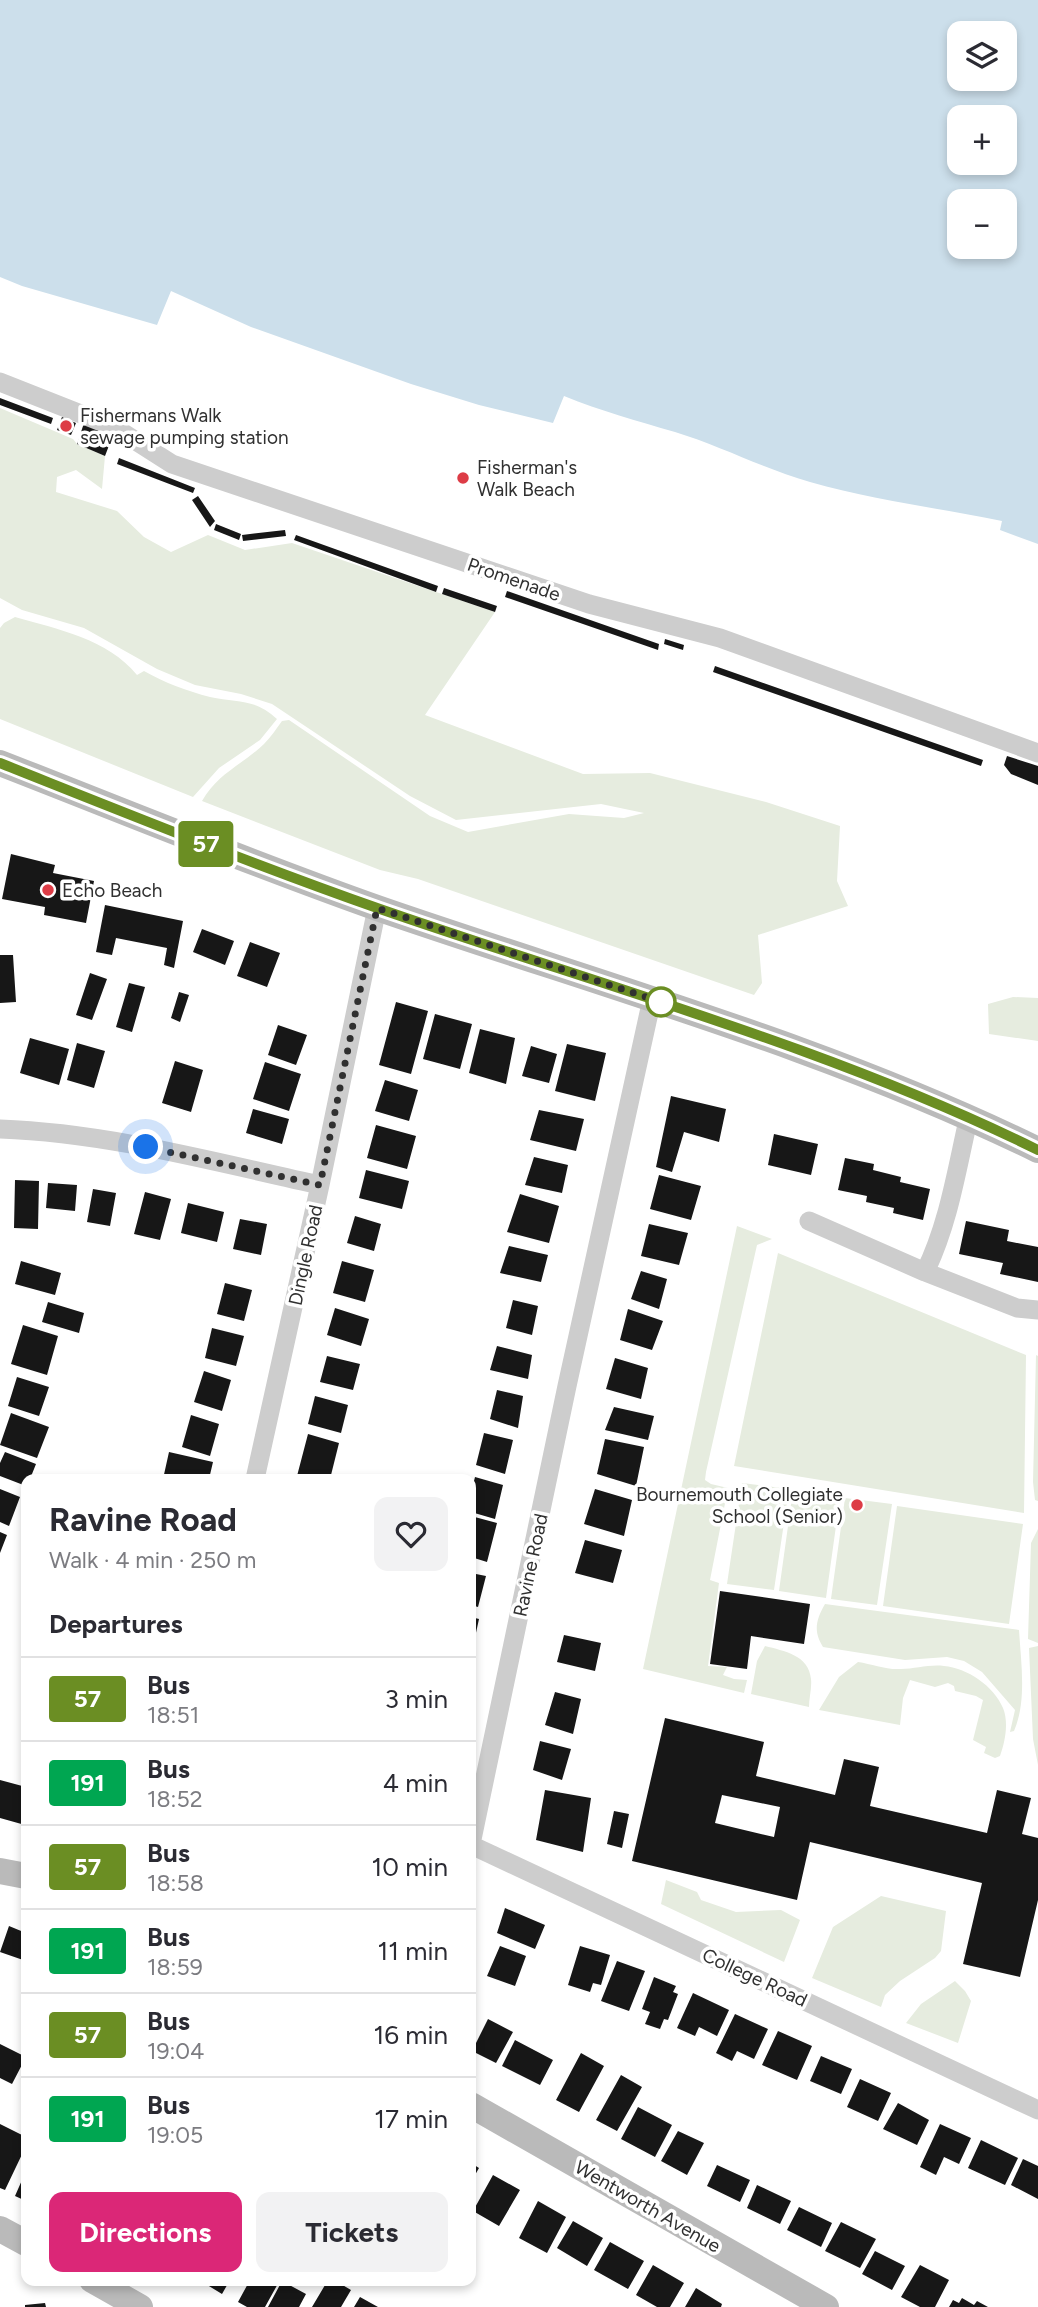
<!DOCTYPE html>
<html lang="en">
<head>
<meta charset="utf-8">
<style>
  body { margin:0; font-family:Figtree,sans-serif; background:#f2f2f3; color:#2b2b33; height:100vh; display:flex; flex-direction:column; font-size:26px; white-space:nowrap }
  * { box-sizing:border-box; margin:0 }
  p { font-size:23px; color:#7c7c81 }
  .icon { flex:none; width:38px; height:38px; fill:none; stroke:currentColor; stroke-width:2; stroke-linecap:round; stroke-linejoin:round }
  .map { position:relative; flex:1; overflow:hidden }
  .drawer { position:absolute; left:21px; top:1474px; width:455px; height:812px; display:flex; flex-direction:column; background:#fff; border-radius:14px; box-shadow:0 4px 10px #0003 }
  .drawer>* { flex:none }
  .badge { padding:0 14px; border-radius:5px; font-size:24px; line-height:46px }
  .controls { position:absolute; left:947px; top:21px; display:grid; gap:14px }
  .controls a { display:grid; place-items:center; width:70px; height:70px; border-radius:14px; background:#fff; box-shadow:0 4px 10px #0003; font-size:35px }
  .you { position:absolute; width:35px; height:35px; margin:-18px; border:5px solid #fff; border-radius:50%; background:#1a73e8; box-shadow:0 0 0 10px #1a73e833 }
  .map>.badge { position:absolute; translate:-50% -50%; box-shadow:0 0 0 4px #fff }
  h2 { padding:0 28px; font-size:26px; line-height:63px }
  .round { display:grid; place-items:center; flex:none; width:74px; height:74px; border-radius:14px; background:#f2f2f3 }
  .overview { display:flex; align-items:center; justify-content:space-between; height:119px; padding:0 28px }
  h1 { font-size:33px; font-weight:700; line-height:52px }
  .primary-button { display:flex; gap:14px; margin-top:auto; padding:14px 28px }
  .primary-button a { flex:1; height:80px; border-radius:14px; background:#db2777; color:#fff; font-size:28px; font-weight:700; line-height:80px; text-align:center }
  .primary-button a+a { background:#f2f2f3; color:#2b2b33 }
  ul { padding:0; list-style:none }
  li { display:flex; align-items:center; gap:21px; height:84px; padding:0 28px; border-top:2px solid #e1e1e2 }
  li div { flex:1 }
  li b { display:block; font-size:26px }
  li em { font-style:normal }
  li .badge { min-width:77px; font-weight:700; text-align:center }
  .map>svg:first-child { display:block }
  .green { fill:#e6ecdf }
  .water { fill:#ccdfeb; fill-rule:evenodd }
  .building { fill:#171717; fill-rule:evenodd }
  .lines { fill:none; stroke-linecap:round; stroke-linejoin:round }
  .street { stroke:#cdcdcd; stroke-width:19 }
  .secondary { stroke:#bababa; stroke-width:26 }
  .line-casing { stroke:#fff; stroke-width:16 }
  .line { stroke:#6b8e23; stroke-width:10 }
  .walk { stroke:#303030; stroke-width:7; stroke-dasharray:0 12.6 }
  .poi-dot { fill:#dd3c46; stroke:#fff; stroke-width:2.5 }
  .stop-dot { fill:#fff; stroke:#6b8e23; stroke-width:3.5 }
  .labels { text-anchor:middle; stroke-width:7; stroke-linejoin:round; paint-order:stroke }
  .poi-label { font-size:19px; fill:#303030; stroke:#fff; text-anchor:start }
  .street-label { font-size:19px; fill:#303030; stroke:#fff }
</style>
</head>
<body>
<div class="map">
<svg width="1038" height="2307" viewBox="0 0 1038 2307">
  <rect width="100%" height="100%" fill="#fff"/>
  <path class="green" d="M 0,408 L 73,439 L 77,444 L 105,456 L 102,489 L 76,470 L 57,477 L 56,492 L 117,511 L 144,537 L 171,552 L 208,535 L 245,550 L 292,543 L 495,612 L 425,715 L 583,774 L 650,773 L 766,802 L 840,826 L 837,881 L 848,906 L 758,935 L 762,983 L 754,995 L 418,879 L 380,870 L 202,801 C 217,774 243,764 264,744 C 271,737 276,729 282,721 L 289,720 L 430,816 L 468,832 L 569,814 L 624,818 L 644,813 L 601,804 L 456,820 L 410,796 L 272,704 L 241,694 L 195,685 L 157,669 L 84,628 L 22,610 L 0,598 Z
    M 15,617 C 57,629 108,639 137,675 L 144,671 C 165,683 187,691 210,697 C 237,703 255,698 277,719 L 260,740 L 219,768 L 193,797 L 0,719 L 0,628 L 4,623 Z
    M 1013,997 L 1038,998 L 1038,1041 L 989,1034 L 988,1004 Z
    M 737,1226 L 772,1239 L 757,1245 L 706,1472 L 705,1480 L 711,1484 L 728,1488 L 710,1580 L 719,1583 L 708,1666 L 727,1667 L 723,1675 L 734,1679 L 747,1680 L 744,1693 L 643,1669 Z
    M 778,1253 L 1026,1355 L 1024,1513 L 734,1466 Z
    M 1036,1355 L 1038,1356 L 1038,1501 L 1035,1500 L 1033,1482 Z
    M 742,1483 L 789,1489 L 774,1590 L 727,1584 Z
    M 793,1490 L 840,1497 L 826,1598 L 779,1591 Z
    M 845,1498 L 892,1504 L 877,1605 L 831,1599 Z
    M 897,1506 L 1023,1524 L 1009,1624 L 883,1606 Z
    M 1038,1529 L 1038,1643 L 1028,1639 L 1031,1543 Z
    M 825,1604 L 1019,1630 C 1021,1663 1027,1701 1014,1731 L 1010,1732 L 1015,1710 L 982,1672 L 964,1661 L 947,1657 L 905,1660 L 823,1647 C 813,1631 816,1620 825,1604 Z
    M 765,1646 C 784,1651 809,1655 811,1679 C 812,1688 809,1698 809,1707 L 751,1694 L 757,1661 Z
    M 1038,1646 L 1038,1765 L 1033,1739 L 1029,1648 Z
    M 858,1662 C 872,1664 886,1670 901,1669 C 915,1669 930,1664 944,1666 C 967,1668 994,1686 1003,1708 C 1009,1723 1005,1742 1000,1756 L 995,1758 L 984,1753 L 986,1747 L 973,1740 L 983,1700 L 976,1696 L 955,1691 L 954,1686 L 948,1683 L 935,1687 L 910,1680 L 903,1698 L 900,1725 L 819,1710 L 839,1677 Z
    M 666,1880 L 697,1892 L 701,1900 L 736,1912 L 781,1910 L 800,1920 L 784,1962 L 661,1904 Z
    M 881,1896 L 946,1911 L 941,1951 L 935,1958 L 900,1981 L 885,1995 L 881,2007 L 812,1978 L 833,1927 Z
    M 955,1981 L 965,1991 L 971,2001 L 958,2043 L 906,2023 L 921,2004 Z"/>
  <path class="water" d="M 0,0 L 1038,0 L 1038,544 L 1000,530 L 1002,521 C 938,508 873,500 810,482 C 764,469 721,446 675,432 C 637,421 601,411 564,396 L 553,423 L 479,405 L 411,384 L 251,327 L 171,291 L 157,325 L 22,286 L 0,277 ZM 959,33 L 1004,33 L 1004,79 L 959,79 ZM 959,117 L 1004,117 L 1004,163 L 959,163 ZM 959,201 L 1004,201 L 1004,247 L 959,247 Z"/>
  <path class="building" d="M 0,398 L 53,418 L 51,424 L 0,405 Z
    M 62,417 L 76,423 L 71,435 L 57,430 Z
    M 84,423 L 113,435 L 105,456 L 77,444 Z
    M 119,458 L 195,488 L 193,493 L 117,464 Z
    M 198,496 L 215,521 L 210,527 L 192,500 Z
    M 216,524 L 241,534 L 239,540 L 214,530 Z
    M 285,530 L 286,536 L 243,541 L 242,535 Z
    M 296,535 L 438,586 L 436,592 L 294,540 Z
    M 444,588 L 497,606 L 495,612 L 442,594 Z
    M 507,591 L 659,644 L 658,650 L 505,597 Z
    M 665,639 L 684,645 L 683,650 L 664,644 Z
    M 715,666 L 983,760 L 981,766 L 713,672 Z
    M 1007,756 L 1038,766 L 1038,785 L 1011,774 L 1004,765 Z
    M 11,854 L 55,865 L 53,873 L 94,881 L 86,923 L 44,915 L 45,907 L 2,899 Z
    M 105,905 L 183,921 L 174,968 L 164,965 L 167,948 L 116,938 L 112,955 L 96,952 Z
    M 202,929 L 234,941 L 225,965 L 193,952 Z
    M 250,942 L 280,953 L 267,987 L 237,976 Z
    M 0,955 L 13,955 L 16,1002 L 0,1003 Z
    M 90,973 L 107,979 L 92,1020 L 76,1015 Z
    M 129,983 L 145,987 L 132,1032 L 116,1027 Z
    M 179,992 L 189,995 L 180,1022 L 171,1018 Z
    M 396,1002 L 428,1011 L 411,1074 L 379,1065 Z
    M 435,1014 L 472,1024 L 460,1069 L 423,1059 Z
    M 278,1025 L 307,1035 L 296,1065 L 268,1055 Z
    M 480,1029 L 515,1038 L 506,1084 L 469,1073 Z
    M 30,1038 L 69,1049 L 59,1085 L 20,1073 Z
    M 77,1043 L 105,1051 L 94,1088 L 67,1080 Z
    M 567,1044 L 606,1053 L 595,1101 L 555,1091 Z
    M 531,1046 L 557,1054 L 549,1083 L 522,1076 Z
    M 175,1061 L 203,1070 L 191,1112 L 162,1103 Z
    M 265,1062 L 301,1074 L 289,1111 L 253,1099 Z
    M 385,1080 L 418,1090 L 409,1121 L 375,1111 Z
    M 671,1096 L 726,1109 L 719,1142 L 684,1132 L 672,1172 L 656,1167 Z
    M 253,1109 L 289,1119 L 282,1144 L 246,1133 Z
    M 539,1110 L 584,1119 L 576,1151 L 530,1140 Z
    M 376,1125 L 416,1136 L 407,1169 L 367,1158 Z
    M 774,1134 L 818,1144 L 811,1175 L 768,1165 Z
    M 534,1157 L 568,1165 L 562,1193 L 525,1185 Z
    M 845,1158 L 874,1164 L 873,1170 L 901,1177 L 900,1182 L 930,1189 L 923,1220 L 893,1213 L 894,1208 L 866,1202 L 867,1196 L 838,1190 Z
    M 366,1170 L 409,1181 L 402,1209 L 359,1198 Z
    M 659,1175 L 701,1186 L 691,1220 L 650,1209 Z
    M 15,1180 L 39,1181 L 38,1229 L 14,1228 Z
    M 48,1183 L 77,1185 L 75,1211 L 46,1208 Z
    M 93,1189 L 116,1193 L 110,1226 L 87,1222 Z
    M 145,1192 L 171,1199 L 160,1240 L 134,1234 Z
    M 520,1194 L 559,1206 L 549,1243 L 507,1232 Z
    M 188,1203 L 224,1212 L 217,1242 L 181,1233 Z
    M 355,1216 L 381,1224 L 374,1251 L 347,1243 Z
    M 240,1219 L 267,1224 L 261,1255 L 233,1249 Z
    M 966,1221 L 1009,1230 L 1007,1241 L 1038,1247 L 1038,1282 L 1000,1274 L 1003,1263 L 959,1254 Z
    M 649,1224 L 688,1233 L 679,1265 L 641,1256 Z
    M 509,1246 L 548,1255 L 541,1282 L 500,1273 Z
    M 21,1261 L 61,1273 L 55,1295 L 15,1284 Z
    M 342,1261 L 374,1270 L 365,1302 L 333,1293 Z
    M 641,1271 L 667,1279 L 659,1309 L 631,1299 Z
    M 225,1283 L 252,1290 L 244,1321 L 217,1314 Z
    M 513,1300 L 538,1306 L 532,1335 L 506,1328 Z
    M 48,1302 L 84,1313 L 79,1333 L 42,1322 Z
    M 335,1308 L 369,1319 L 361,1346 L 327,1335 Z
    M 628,1309 L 663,1321 L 652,1350 L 620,1340 Z
    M 23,1325 L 58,1336 L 47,1375 L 11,1364 Z
    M 212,1328 L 244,1336 L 236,1366 L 205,1358 Z
    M 497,1346 L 532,1355 L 528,1379 L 490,1370 Z
    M 327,1356 L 360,1364 L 353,1390 L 320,1382 Z
    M 615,1358 L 648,1368 L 641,1399 L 606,1389 Z
    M 204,1371 L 231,1380 L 222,1411 L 194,1402 Z
    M 17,1377 L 49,1387 L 39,1416 L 8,1406 Z
    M 497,1390 L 523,1396 L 518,1428 L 490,1419 Z
    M 315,1396 L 348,1405 L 341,1433 L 308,1424 Z
    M 614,1407 L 654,1416 L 648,1440 L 605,1430 Z
    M 11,1413 L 49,1427 L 37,1458 L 0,1445 Z
    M 191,1415 L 219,1424 L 210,1456 L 182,1447 Z
    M 484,1433 L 513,1440 L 505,1474 L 476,1465 Z
    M 308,1434 L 339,1443 L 330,1479 L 306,1479 L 297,1476 Z
    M 605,1439 L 644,1447 L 636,1486 L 597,1474 Z
    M 5,1452 L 36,1464 L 30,1479 L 26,1479 L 26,1486 L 0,1476 L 0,1463 Z
    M 169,1452 L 213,1462 L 209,1479 L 163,1479 Z
    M 475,1477 L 503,1485 L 495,1519 L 471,1512 L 471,1493 Z
    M 0,1489 L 20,1497 L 9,1526 L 0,1522 Z
    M 595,1489 L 632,1500 L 624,1536 L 584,1524 Z
    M 471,1516 L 497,1523 L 487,1562 L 471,1557 Z
    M 0,1532 L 7,1535 L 0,1553 Z
    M 585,1540 L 622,1550 L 613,1583 L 575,1573 Z
    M 471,1573 L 486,1576 L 478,1607 L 471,1605 Z
    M 720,1591 L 810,1604 L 804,1644 L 751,1636 L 747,1669 L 710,1664 Z
    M 471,1617 L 479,1619 L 472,1651 L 471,1651 Z
    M 564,1635 L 601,1643 L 595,1671 L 557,1662 Z
    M 555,1692 L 581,1699 L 573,1734 L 545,1725 Z
    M 665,1718 L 764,1742 L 756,1776 L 835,1795 L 844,1759 L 879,1767 L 870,1806 L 987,1833 L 997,1790 L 1031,1798 L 1022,1834 L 1038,1838 L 1038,1900 L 1020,1977 L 963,1964 L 982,1883 L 810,1842 L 797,1900 L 632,1861 ZM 722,1795 L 780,1807 L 774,1837 L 715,1823 Z
    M 540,1741 L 571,1749 L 562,1780 L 533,1770 Z
    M 0,1780 L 26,1787 L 25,1825 L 0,1818 Z
    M 545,1790 L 591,1798 L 583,1852 L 536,1840 Z
    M 614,1811 L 629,1814 L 622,1848 L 607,1844 Z
    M 505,1908 L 545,1925 L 535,1949 L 497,1933 Z
    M 9,1926 L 26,1933 L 26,1961 L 0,1952 Z
    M 500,1946 L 526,1956 L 515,1986 L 487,1976 Z
    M 580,1946 L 610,1955 L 601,1985 L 593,1983 L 590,1992 L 568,1985 Z
    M 617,1961 L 645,1971 L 629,2011 L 601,2001 Z
    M 654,1977 L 676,1986 L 673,1992 L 678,1994 L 668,2020 L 664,2019 L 660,2029 L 645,2024 L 650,2012 L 642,2009 Z
    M 693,1993 L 729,2010 L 717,2036 L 699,2027 L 695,2036 L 677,2028 Z
    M 735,2014 L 768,2029 L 754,2059 L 737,2051 L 732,2061 L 716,2053 Z
    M 488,2019 L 513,2032 L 496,2063 L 472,2051 Z
    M 778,2031 L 812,2046 L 797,2080 L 762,2065 Z
    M 515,2040 L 553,2060 L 540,2085 L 502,2066 Z
    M 0,2044 L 26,2057 L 12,2084 L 0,2078 Z
    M 581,2053 L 604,2066 L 579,2112 L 556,2100 Z
    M 821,2056 L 852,2069 L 841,2094 L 810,2081 Z
    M 621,2075 L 642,2087 L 617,2131 L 596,2120 Z
    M 860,2079 L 891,2093 L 878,2121 L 847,2107 Z
    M 898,2103 L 929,2120 L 917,2145 L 883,2129 Z
    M 638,2107 L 672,2125 L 655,2157 L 621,2139 Z
    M 0,2124 L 26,2137 L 26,2146 L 5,2190 L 0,2188 Z
    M 940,2124 L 971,2138 L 959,2164 L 944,2157 L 936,2175 L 920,2167 Z
    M 678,2131 L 704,2143 L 687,2175 L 661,2161 Z
    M 981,2140 L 1018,2158 L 1005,2185 L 968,2168 Z
    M 1023,2159 L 1038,2166 L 1038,2199 L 1011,2185 Z
    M 471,2163 L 479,2168 L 471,2182 Z
    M 717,2165 L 750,2180 L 740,2202 L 707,2186 Z
    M 26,2171 L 26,2201 L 15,2196 Z
    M 493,2175 L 520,2190 L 499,2226 L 473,2211 Z
    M 757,2185 L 791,2201 L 780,2224 L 747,2208 Z
    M 538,2201 L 566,2217 L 547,2253 L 519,2238 Z
    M 799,2207 L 832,2223 L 821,2247 L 787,2230 Z
    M 573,2221 L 603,2238 L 587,2266 L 557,2248 Z
    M 841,2222 L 876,2239 L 860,2268 L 825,2251 Z
    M 610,2242 L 644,2261 L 628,2289 L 594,2270 Z
    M 875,2251 L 905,2266 L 892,2290 L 862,2274 Z
    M 653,2265 L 684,2283 L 670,2307 L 657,2307 L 636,2295 Z
    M 920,2265 L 949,2280 L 935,2307 L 920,2307 L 901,2297 Z
    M 205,2280 L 230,2280 L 222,2294 L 204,2283 Z
    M 250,2280 L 280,2280 L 265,2307 L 247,2307 L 238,2302 Z
    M 328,2280 L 334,2280 L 351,2290 L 341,2307 L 312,2307 Z
    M 282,2281 L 306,2294 L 299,2307 L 268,2307 Z
    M 696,2288 L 722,2304 L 721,2307 L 685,2307 Z
    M 360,2297 L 378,2307 L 354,2307 Z
    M 962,2298 L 974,2305 L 977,2301 L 988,2307 L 949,2307 L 953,2300 L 959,2303 Z
    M 45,2303 L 46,2307 L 25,2307 L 25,2305 Z"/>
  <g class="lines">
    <path class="street" d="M 0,382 L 114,427 L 172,464 L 589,604 L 720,638 L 1038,753
      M 0,1129 C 109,1133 214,1162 320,1185
      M 809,1221 L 925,1272 C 949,1223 957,1168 969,1116
      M 925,1272 L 1017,1308 L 1038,1310
      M 255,1479 L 320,1185 L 377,908
      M 471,1844 L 567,1386 L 652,999
      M 471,1845 L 1038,2110"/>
    <path class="secondary" d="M 0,763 C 126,812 252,864 380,909 C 600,985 828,1047 1038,1150
      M 0,1871 L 26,1876
      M 471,2105 L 826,2307
      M 0,2229 L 26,2243
      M 92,2280 L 140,2307"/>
  </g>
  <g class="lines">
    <defs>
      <path id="line" d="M 0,763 C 126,813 252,864 380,909 C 599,985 829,1047 1038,1150"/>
    </defs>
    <use href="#line" class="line-casing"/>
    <use href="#line" class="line"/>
    <path class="walk" d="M 146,1147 L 320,1185 L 377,908 L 661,1002"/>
  </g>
  <g class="poi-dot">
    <circle cx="66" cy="426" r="7"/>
    <circle cx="463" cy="478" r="7"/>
    <circle cx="48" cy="890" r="7"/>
    <circle cx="857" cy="1505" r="7"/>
  </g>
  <circle class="stop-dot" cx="661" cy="1002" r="14"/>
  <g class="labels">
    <g class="poi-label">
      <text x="80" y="422">Fishermans Walk<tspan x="80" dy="22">sewage pumping station</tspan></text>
      <text x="477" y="474">Fisherman's<tspan x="477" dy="22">Walk Beach</tspan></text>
      <text x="62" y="897">Echo Beach</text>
      <text x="843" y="1501" text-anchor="end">Bournemouth Collegiate<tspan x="843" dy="22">School (Senior)</tspan></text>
    </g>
    <g class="street-label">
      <text transform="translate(514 579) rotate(19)" y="7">Promenade</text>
      <text transform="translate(305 1255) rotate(-78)" y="7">Dingle Road</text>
      <text transform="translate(530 1565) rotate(-78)" y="7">Ravine Road</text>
      <text transform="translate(755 1977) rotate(25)" y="7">College Road</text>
      <text transform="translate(648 2206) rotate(30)" y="7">Wentworth Avenue</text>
    </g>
  </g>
</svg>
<div class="controls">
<a><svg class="icon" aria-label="layers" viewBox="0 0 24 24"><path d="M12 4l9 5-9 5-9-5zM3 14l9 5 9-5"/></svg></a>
<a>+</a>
<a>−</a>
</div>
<div class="you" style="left:146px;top:1147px"></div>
<b class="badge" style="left:206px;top:844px;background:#6b8e23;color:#fff">57</b>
<section class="drawer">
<div class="overview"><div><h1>Ravine Road</h1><p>Walk · 4 min · 250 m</p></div><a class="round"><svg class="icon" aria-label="heart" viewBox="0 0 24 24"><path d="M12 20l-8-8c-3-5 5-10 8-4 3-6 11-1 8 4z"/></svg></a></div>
<h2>Departures</h2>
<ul>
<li><span class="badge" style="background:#6b8e23;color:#fff">57</span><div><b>Bus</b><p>18:51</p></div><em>3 min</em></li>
<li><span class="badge" style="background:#00a651;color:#fff">191</span><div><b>Bus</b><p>18:52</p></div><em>4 min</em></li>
<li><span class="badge" style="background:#6b8e23;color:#fff">57</span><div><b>Bus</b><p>18:58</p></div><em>10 min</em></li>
<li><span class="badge" style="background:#00a651;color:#fff">191</span><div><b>Bus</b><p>18:59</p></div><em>11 min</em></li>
<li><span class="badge" style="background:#6b8e23;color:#fff">57</span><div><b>Bus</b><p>19:04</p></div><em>16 min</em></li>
<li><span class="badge" style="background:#00a651;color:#fff">191</span><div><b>Bus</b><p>19:05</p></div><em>17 min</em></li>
</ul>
<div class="primary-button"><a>Directions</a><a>Tickets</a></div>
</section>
</div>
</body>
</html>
